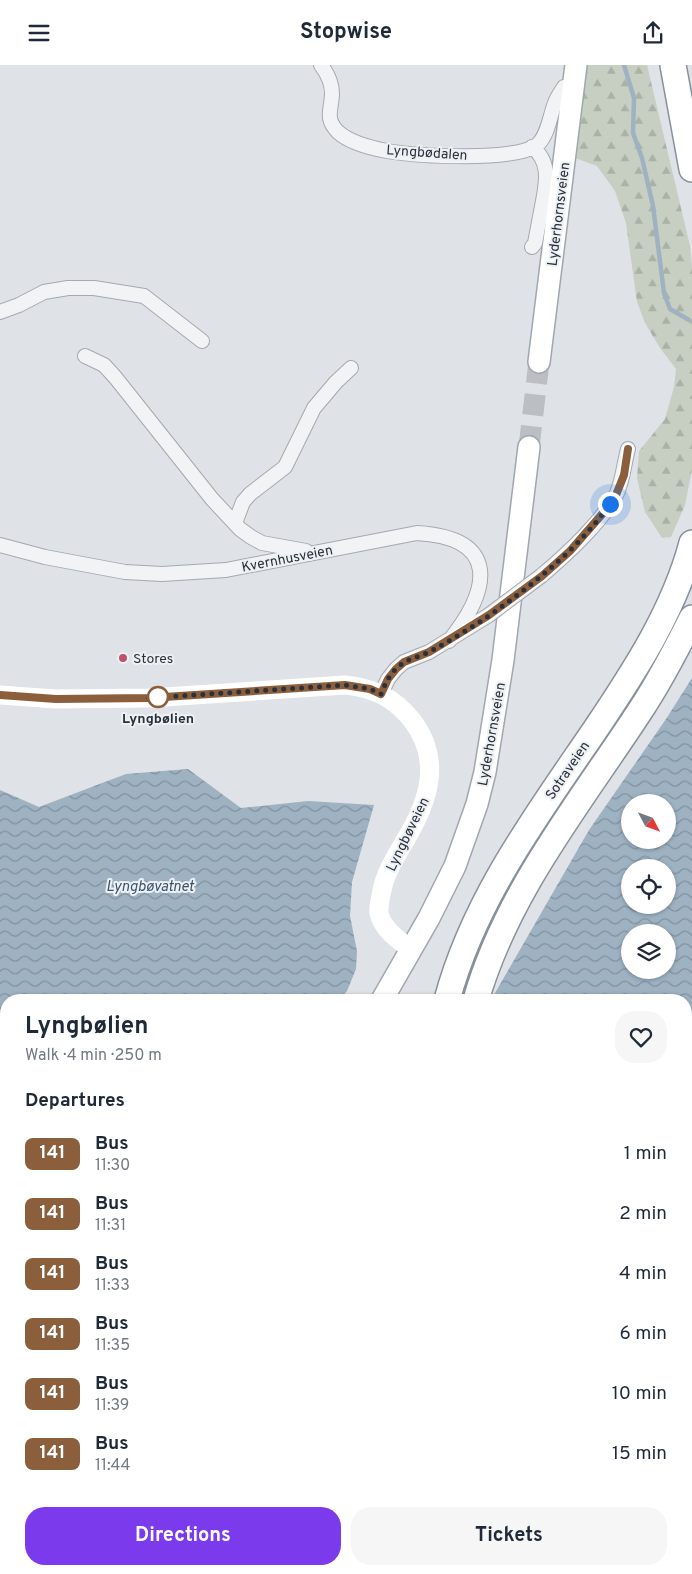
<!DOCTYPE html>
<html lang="en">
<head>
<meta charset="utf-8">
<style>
  body { margin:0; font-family:Overpass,sans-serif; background:#f6f6f7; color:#1f2937; height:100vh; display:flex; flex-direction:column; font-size:19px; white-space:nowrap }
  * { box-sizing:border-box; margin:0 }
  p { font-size:16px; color:#747a83 }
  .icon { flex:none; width:28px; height:28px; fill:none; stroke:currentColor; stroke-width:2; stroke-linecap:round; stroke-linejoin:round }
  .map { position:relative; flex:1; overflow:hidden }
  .panel { position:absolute; left:0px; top:929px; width:692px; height:581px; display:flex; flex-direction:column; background:#fff; border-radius:20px 20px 0 0; box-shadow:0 1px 4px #0004 }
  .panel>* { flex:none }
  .badge { padding:0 10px; border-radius:8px; font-size:18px; line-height:32px }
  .needle { width:32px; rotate:131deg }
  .controls { position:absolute; left:621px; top:729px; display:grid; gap:10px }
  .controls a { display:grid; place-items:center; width:55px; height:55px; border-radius:50%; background:#fff; box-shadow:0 1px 4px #0004; font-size:25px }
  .you { position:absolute; width:25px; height:25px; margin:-12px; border:4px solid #fff; border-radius:50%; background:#1a73e8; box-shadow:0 0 0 8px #1a73e833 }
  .map>.badge { position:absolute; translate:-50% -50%; box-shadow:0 0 0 2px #fff }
  h2 { padding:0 25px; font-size:19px; line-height:45px }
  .round { display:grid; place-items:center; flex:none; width:52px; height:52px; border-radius:20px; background:#f6f6f7 }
  .headline { display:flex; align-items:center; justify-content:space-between; height:85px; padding:0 25px }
  h1 { font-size:24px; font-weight:700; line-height:38px }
  .action { display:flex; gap:10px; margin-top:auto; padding:10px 25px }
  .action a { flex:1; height:58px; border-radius:20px; background:#7c3aed; color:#fff; font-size:20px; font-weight:700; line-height:58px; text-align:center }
  .action a+a { background:#f6f6f7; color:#1f2937 }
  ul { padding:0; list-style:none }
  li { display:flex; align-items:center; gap:15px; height:60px; padding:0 25px }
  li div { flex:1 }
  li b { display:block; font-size:19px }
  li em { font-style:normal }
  li .badge { min-width:55px; font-weight:700; text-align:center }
  header { display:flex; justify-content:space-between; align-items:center; height:65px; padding:0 25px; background:#fff; font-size:22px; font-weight:700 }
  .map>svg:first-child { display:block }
  .forest { fill:url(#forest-firs) }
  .cemetery { fill:url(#cemetery-stones) }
  .water { fill:url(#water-waves); fill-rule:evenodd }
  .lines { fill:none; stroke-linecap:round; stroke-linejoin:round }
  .stream { stroke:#9eb2c2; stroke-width:4.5 }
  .primary-tunnel { stroke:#bbbfc4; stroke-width:21; stroke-dasharray:21 11; stroke-linecap:butt }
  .street-casing { stroke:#a5a9b0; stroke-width:16 }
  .primary-casing { stroke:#a0a7b1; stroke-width:24 }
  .highway-casing { stroke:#88919b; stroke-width:28 }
  .street { stroke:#f1f3f5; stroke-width:14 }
  .secondary { stroke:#fff; stroke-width:19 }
  .primary { stroke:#fff; stroke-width:21 }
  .highway { stroke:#fff; stroke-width:25 }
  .street-bridge-casing { stroke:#a5a9b0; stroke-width:16; stroke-linecap:butt }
  .street-bridge { stroke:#f1f3f5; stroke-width:14 }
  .line-casing { stroke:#fff; stroke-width:11 }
  .line { stroke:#8b5e3c; stroke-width:8 }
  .walk { stroke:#2a313c; stroke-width:5; stroke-dasharray:0 9 }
  .poi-dot { fill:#bd5268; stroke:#eef1f4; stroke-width:2 }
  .stop-dot { fill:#fff; stroke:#8b5e3c; stroke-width:2.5 }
  .labels { text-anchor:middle; stroke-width:4; stroke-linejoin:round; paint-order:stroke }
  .street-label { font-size:14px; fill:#2a313c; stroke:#eef1f4 }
  .poi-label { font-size:14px; fill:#2a313c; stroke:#eef1f4; text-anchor:start }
  .stop-label { font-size:14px; font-weight:bold; fill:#2a313c; stroke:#eef1f4 }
  .water-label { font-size:15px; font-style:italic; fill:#39526b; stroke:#eef1f4 }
</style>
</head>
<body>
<header><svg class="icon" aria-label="menu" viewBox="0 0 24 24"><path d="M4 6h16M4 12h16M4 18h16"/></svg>Stopwise<svg class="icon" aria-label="share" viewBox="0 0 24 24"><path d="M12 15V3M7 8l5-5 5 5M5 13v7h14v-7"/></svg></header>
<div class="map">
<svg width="692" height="1509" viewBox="0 0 692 1509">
  <defs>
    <pattern id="forest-firs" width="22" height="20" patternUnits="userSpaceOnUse" patternTransform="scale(1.25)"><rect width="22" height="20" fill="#c6cfc1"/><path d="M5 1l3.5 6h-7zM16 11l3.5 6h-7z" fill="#aab2a7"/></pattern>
    <pattern id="cemetery-stones" width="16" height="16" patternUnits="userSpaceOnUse" patternTransform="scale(1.25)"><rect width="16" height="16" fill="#c6cfc1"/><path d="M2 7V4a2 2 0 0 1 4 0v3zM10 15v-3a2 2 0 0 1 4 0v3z" fill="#aab2a7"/></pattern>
    <pattern id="water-waves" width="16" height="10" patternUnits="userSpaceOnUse" patternTransform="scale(1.25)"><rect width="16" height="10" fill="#9eb2c2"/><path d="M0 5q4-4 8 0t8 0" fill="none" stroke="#81919f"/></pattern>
  </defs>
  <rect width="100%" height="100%" fill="#dfe2e6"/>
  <path class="forest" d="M 586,0 L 647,0 L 690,181 L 692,202 L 692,405 L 685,440 L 671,472 L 662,473 L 645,447 L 637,413 L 639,386 L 665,354 L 674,322 L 676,304 L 660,283 L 645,258 L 637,237 L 626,158 L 615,126 L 597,101 L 575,93 Z
    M 686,1083 L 692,1085 L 692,1318 L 686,1310 Z"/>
  <path class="cemetery" d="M 686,1450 L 692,1457 L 692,1509 L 599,1509 L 597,1504 L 686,1504 Z"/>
  <path class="water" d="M 692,613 L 692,1085 L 686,1083 L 686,935 L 491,935 L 589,765 L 666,654 ZM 630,738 L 668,738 L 668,775 L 630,775 ZM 630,802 L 668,802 L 668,840 L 630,840 ZM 630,868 L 668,868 L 668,905 L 630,905 Z
    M 188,704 L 241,743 L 308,736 L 374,740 L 352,817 L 350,851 L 357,886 L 356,904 L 347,926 L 339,935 L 6,935 L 6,1107 L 0,1102 L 0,725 L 39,742 L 126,709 Z"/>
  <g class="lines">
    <path class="stream" d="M 624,0 L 634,33 L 633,68 L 642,93 L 653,141 L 664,228 L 670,244 L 689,255"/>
    <path class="primary-tunnel" d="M 529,382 L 539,297"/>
    <defs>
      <path id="street" d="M 321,0 C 327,8 332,18 332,28 C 332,44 324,53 338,67 C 350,78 371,83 387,86 C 417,91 513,97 537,80 C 548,71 550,50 555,38 C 557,32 561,27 564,22 L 574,22
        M 532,82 C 550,96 547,115 543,136 L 560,139
        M 532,182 L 535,178 L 543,136
        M 0,247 L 19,240 L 44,227 L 68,223 L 94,223 L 144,231 L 202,276
        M 85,291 L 104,300 L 115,312 L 212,434 L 240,464 L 251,472 L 262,478 L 306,486
        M 235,458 L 243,437 L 250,429 L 285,402 L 314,343 L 336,317 L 351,303
        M 0,480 L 45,492 L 125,507 L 162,509 L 226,505 L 417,468 C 500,473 491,524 449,576
        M 541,511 C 565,491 603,456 617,428 C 623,414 624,399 628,384
        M 381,629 L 388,614 L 396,604 L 404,597 L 429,587 L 489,550
        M 686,1439 L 692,1446
        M 0,1447 L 6,1449
        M 130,1504 L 139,1509"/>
      <path id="primary" d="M 539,297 L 576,0
        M 382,935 L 429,853 L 455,801 L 477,739 L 485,707 L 503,595 L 529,382"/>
      <path id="highway" d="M 673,0 L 692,104
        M 447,935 C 474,834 537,750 595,665 C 634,607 674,546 692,478
        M 476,935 C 507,827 580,738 640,646 C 660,616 676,585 692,553
        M 469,1509 L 470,1504
        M 500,1509 L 500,1504
        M 528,1509 L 529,1504"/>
    </defs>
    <use href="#street" class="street-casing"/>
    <use href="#primary" class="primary-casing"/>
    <use href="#highway" class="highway-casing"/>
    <use href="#street" class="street"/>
    <path class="secondary" d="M 0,630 L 56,634 L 149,633 L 345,620 C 373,623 393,632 411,654 C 442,693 430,734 406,774 C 396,791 386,806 382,825 C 381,832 378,841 379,848 C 382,864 399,876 411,884"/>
    <use href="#primary" class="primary"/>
    <use href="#highway" class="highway"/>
    <defs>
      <path id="street-bridge" d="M 489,550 L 541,511"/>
    </defs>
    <use href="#street-bridge" class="street-bridge-casing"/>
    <use href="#street-bridge" class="street-bridge"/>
  </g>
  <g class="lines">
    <defs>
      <path id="line" d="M 0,630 L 56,634 L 149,633 L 345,620 L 370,624 L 381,629 L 388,614 L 396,604 L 404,597 L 429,587 L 489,550 L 542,511 L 570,486 L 604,447 L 616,430 L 624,410 L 628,384"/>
    </defs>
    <use href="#line" class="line-casing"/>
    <use href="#line" class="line"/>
    <path class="walk" d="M 158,632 L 149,633 L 345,620 L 370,624 L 381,629 C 385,619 389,610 397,603 C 406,594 419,592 431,586 C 451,575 471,563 490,550 C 535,518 578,484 610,439"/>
  </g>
  <circle class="poi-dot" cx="123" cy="593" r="5"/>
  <circle class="stop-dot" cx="158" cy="632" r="10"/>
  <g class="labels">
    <g class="street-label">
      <text transform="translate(427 87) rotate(4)" y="5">Lyngbødalen</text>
      <text transform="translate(558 149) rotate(-83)" y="5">Lyderhornsveien</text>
      <text transform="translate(287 493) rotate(-11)" y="5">Kvernhusveien</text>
      <text transform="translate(491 669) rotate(-80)" y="5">Lyderhornsveien</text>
      <text transform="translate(567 705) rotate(-56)" y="5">Sotraveien</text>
      <text transform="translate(407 769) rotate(-64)" y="5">Lyngbøveien</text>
    </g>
    <g class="poi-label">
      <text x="133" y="598">Stores</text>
    </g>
    <g class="stop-label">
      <text x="158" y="658">Lyngbølien</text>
    </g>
    <g class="water-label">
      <text x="150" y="826">Lyngbøvatnet</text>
    </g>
  </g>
</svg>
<div class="controls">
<a><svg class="needle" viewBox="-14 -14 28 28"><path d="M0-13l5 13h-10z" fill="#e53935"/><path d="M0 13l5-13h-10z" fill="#747a83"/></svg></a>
<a><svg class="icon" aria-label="locate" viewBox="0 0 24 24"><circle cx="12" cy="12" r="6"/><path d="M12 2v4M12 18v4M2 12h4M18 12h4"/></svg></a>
<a><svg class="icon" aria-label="layers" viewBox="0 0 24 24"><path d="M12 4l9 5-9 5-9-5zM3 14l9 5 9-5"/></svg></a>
</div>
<div class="you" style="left:610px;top:439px"></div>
<section class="panel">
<div class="headline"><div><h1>Lyngbølien</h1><p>Walk · 4 min · 250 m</p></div><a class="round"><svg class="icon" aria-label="heart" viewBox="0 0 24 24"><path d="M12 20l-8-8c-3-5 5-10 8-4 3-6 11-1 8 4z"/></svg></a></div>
<h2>Departures</h2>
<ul>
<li><span class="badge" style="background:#8b5e3c;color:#fff">141</span><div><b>Bus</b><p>11:30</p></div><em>1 min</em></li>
<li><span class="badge" style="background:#8b5e3c;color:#fff">141</span><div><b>Bus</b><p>11:31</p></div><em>2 min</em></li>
<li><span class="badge" style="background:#8b5e3c;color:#fff">141</span><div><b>Bus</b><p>11:33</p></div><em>4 min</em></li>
<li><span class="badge" style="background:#8b5e3c;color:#fff">141</span><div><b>Bus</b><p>11:35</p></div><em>6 min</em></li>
<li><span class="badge" style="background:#8b5e3c;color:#fff">141</span><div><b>Bus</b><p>11:39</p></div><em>10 min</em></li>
<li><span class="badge" style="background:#8b5e3c;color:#fff">141</span><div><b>Bus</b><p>11:44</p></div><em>15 min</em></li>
</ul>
<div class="action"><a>Directions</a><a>Tickets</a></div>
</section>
</div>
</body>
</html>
